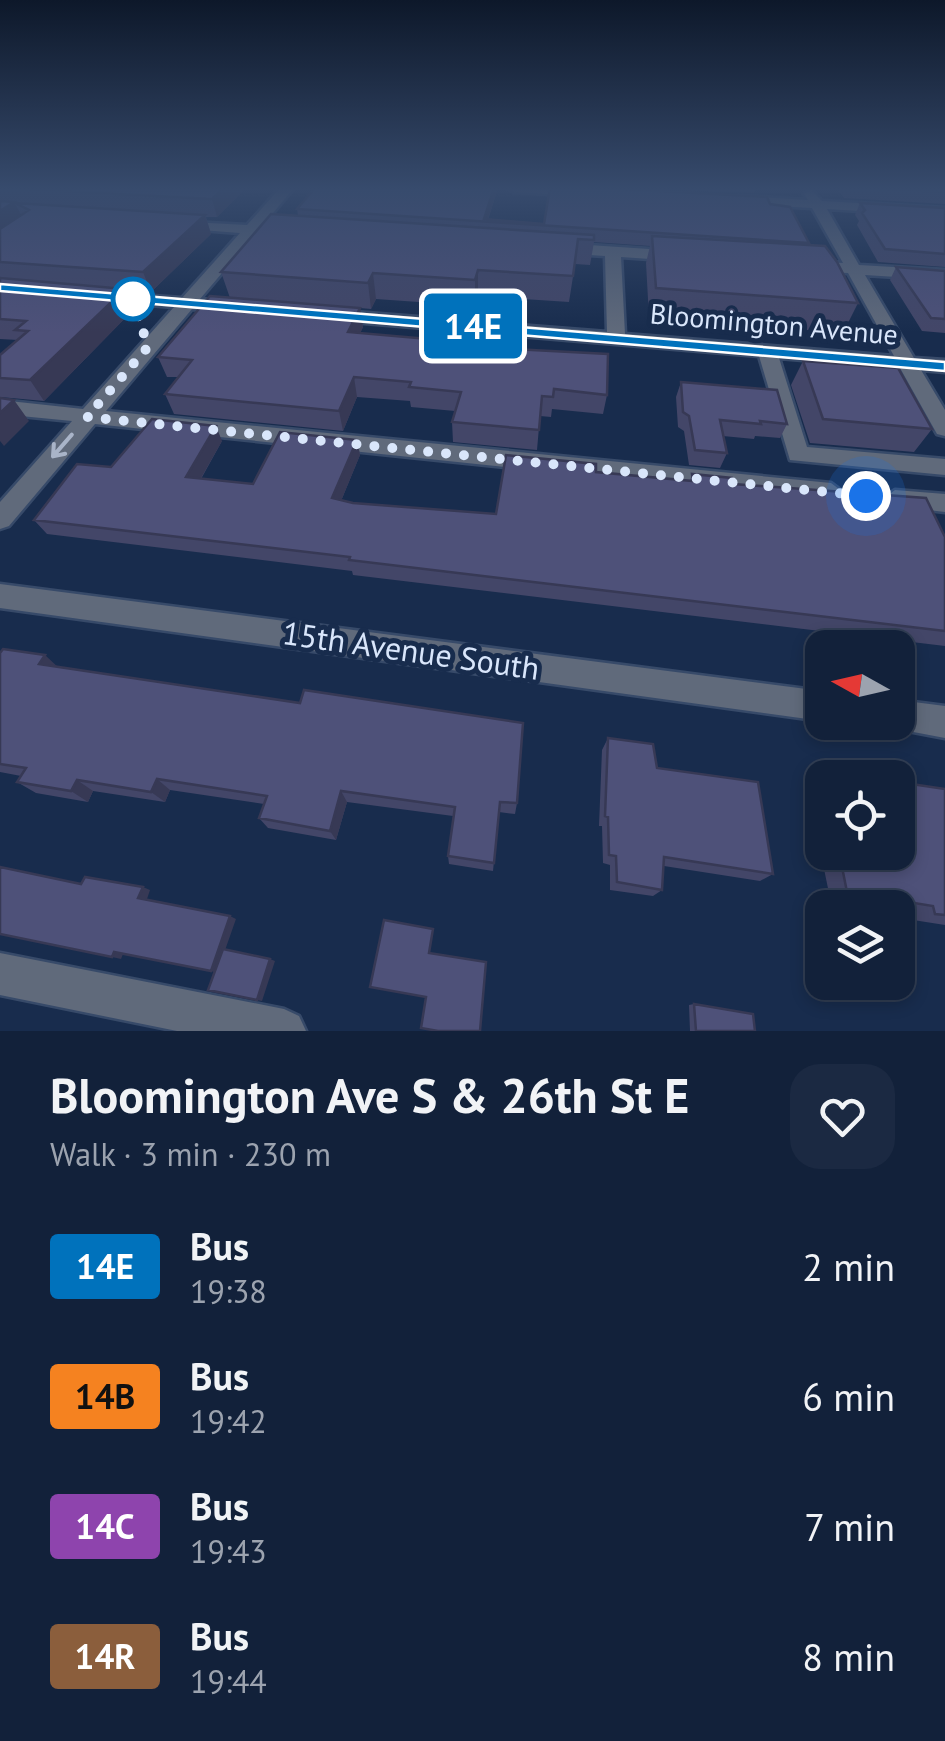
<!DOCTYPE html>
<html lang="en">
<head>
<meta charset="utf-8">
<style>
  body { margin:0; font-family:"PT Sans",sans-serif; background:#1b2942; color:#f1f3f6; height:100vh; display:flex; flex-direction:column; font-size:38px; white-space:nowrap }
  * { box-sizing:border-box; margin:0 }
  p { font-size:32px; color:#9ca3af }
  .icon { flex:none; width:55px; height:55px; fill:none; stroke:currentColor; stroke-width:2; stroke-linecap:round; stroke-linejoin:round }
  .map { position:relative; height:1031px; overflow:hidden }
  .panel { display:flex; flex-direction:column; background:#12213a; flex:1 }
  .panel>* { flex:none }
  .badge { padding:0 20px; border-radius:8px; font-size:35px; line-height:65px }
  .needle { width:65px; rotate:278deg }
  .tools { position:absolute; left:805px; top:630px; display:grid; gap:20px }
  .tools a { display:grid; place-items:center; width:110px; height:110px; border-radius:20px; background:#12213a; box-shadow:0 5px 15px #0003,0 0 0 2px #313e54; font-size:50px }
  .you { position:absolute; width:50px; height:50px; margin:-25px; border:8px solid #fff; border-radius:50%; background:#1a73e8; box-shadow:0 0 0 15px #1a73e833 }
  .map>.badge { position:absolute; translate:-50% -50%; box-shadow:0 0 0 5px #fff }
  .round { display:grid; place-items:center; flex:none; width:105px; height:105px; border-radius:30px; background:#1b2942 }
  .overview { display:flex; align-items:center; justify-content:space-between; height:170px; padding:0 50px }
  h1 { font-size:48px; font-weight:700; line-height:75px }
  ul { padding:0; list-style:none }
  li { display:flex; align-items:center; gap:30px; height:130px; padding:0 50px }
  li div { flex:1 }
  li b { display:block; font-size:38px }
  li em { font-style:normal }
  li .badge { min-width:110px; font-weight:700; text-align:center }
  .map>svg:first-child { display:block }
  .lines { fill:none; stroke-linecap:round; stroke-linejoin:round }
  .minor-casing { stroke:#374a69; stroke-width:5 }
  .minor { fill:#606a7b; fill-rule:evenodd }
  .wall { fill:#434668 }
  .shaded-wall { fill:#373955 }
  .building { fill:#4e5179; stroke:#373955; stroke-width:2.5 }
  .oneway { stroke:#a9b4c8 }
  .line { fill:#0072bc; stroke:#fff; stroke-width:2.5 }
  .walk { stroke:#d9e6fb; stroke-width:10; stroke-dasharray:0 18 }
  .stop-dot { fill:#fff; stroke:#0072bc; stroke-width:5 }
  .labels { text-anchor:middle; stroke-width:10; stroke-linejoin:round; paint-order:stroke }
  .far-street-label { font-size:28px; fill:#d9e6fb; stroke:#182c4d }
  .street-label { font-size:32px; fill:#d9e6fb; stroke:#182c4d }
</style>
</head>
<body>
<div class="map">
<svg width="945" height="1031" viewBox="0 0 945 1031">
  <rect width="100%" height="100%" fill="#182c4d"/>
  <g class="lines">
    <defs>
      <path id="minor" d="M 280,188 L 294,188 L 262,226 L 294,229 L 294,235 L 255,234 L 200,299 L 240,303 L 240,311 L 192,309 L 106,411 L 831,483 L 843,492 L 831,501 L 95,424 L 9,526 L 0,529 L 0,502 L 72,421 L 0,414 L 0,400 L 83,409 L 174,307 L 100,301 L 91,296 L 94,292 L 182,298 L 240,233 L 175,228 L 170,227 L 170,221 L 247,225 Z
        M 507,188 L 577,188 L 591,192 L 584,196 L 514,192 Z
        M 811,190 L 822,201 L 945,208 L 945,216 L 827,209 L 859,265 L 945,270 L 945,280 L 865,275 L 914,358 L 945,360 L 945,372 L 921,370 L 945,410 L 945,436 L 937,434 L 900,368 L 779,358 L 807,447 L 945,459 L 945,475 L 790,460 L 759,356 L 329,320 L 320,315 L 329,310 L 607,332 L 605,256 L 559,253 L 551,248 L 559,243 L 679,251 L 687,256 L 679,261 L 621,257 L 625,334 L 894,356 L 848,273 L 808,271 L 800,266 L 808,261 L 843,263 L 812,208 L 739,204 L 732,200 L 739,196 L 808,200 L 804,194 Z
        M 895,490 L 945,494 L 945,512 L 886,505 L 883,499 Z
        M 0,584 L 822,691 L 822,721 L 0,608 Z
        M 898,700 L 945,706 L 945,738 L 887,727 L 885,722 L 898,722 Z
        M 0,953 L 284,1009 L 299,1016 L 306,1031 L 177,1031 L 0,995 Z"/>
    </defs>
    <use href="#minor" class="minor-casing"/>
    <use href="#minor" class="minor"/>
  </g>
  <path class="wall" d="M 0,188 L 246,188 L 217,217 L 206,217 L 211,234 L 151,292 L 126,290 L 135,308 L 44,401 L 0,397 L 0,355 L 18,340 L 0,339 Z
    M 315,188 L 498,188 L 488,220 L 544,224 L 770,204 L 809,243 L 808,245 L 858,303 L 843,333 L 649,317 L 646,263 L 650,246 L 594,242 L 590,265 L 575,264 L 569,302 L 478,296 L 475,306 L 376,299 L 371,309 L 360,308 L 363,327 L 360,333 L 607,395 L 603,414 L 552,409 L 551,417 L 540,416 L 537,450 L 453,442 L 452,422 L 455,411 L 411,407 L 410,401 L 357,397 L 343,431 L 174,414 L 165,394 L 178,377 L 167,377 L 158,357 L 230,298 L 221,272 L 298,215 L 297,209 Z
    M 626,188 L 756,188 L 754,193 Z
    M 837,188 L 945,188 L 945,204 L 844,198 Z
    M 860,203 L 945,208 L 945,267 L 878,262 L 857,225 L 859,221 L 855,215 Z
    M 896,267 L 945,271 L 945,333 L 922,331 L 890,280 Z
    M 803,361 L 932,429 L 914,452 L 810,443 L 791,385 Z
    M 681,382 L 787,424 L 780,438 L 755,436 L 754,439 L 723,436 L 727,453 L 720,468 L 689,465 L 684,431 L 678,427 L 676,397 Z
    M 357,440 L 360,455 L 341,501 L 353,503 L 496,514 L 596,472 L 690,481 L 692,474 L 945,537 L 945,646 L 353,575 L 352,571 L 47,534 L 34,520 L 111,467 L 222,441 L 201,479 L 253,484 Z
    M 0,653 L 58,667 L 517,803 L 515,814 L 499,812 L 493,871 L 449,864 L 448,856 L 453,816 L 347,802 L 336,840 L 268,828 L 259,818 L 264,804 L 170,790 L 165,802 L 93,791 L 88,802 L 36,793 L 17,782 L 21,776 L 0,772 Z
    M 608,738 L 657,768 L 773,874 L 760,881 L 664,866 L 662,890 L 653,896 L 610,890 L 610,865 L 603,863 L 602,826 L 599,826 L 602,750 Z
    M 820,771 L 822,778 L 822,852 L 898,852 L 945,789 L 945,925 L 913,920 L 911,912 L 898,910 L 898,908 L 884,908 L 830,898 L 806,782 Z
    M 694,1004 L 755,1031 L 690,1031 L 689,1005 Z"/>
  <path class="shaded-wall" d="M 224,188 L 246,188 L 217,217 L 212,199 Z
    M 494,188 L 498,188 L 487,222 L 484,221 Z
    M 14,202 L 24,220 L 0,236 L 0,211 Z
    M 205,215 L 211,234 L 151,292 L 143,272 Z
    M 478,270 L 478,296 L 475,306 L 475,280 Z
    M 373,273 L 376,299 L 371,309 L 368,283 Z
    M 125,289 L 135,308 L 44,401 L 30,380 Z
    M 360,308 L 363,327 L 352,351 L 348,332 Z
    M 354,377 L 357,397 L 343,431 L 339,411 Z
    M 14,400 L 29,421 L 4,446 L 0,441 L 0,413 Z
    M 216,426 L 222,441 L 193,492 L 186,477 Z
    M 357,440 L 360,455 L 336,513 L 332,498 Z
    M 45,655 L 60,669 L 39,664 Z
    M 157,779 L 170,790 L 165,802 L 151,792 Z
    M 77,780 L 93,791 L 88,802 L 71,791 Z
    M 341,791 L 347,802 L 336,840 L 330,831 Z
    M 143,887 L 150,890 L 146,902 L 138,898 Z
    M 230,916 L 236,919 L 217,973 L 211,971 Z
    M 114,952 L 123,954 L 121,959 L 112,957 Z
    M 270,959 L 275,961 L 262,1001 L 257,1000 Z"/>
  <path class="building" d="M 4,188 L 224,188 L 212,199 Z
    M 315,188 L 494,188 L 484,219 L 544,224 L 550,188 L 601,188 L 767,197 L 770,204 L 790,207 L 809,243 L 297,209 Z
    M 860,188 L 945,188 L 945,192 Z
    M 0,201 L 14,202 L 0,211 Z
    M 15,203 L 205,215 L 143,272 L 0,262 L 0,229 L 29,210 Z
    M 860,203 L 945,208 L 945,254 L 885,249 L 862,213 L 865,210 Z
    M 271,214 L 594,235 L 594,240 L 578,239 L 573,276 L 478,270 L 475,280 L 373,273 L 368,283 L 221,272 Z
    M 652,236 L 825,246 L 837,262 L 858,303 L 656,288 Z
    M 896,267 L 945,271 L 945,319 L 931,318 Z
    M 0,278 L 125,289 L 30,380 L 0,378 L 0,355 L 28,331 L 15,330 L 26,321 L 0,319 Z
    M 210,296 L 360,308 L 348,332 L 440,340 L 457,346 L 608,354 L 607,395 L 554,389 L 553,397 L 542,396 L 539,430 L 452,422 L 461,392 L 409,387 L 411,382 L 354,377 L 339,411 L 165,394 L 192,360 L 158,357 Z
    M 803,361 L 898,368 L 932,429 L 823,419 Z
    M 681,382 L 777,390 L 787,424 L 760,421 L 761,424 L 720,420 L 727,453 L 695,450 L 689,416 L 683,412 Z
    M 0,398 L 14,400 L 0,413 Z
    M 152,419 L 216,426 L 186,477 L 253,484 L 280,432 L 357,440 L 332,498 L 353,503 L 496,514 L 506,455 L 596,464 L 596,472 L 693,481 L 692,474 L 732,478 L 733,484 L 926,498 L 945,537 L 945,631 L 349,560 L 350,557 L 34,520 L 77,464 L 111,467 Z
    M 3,649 L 45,655 L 39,664 L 300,703 L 304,690 L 523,723 L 517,803 L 500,802 L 494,863 L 448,856 L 455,807 L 341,791 L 330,831 L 259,818 L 267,796 L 157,779 L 151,792 L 77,780 L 71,791 L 17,782 L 26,768 L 0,764 L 0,653 Z
    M 608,738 L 653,744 L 657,768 L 758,782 L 773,874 L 664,857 L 662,890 L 617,882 L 616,856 L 609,855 L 608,817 L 605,816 Z
    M 820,771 L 868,778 L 822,778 L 822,780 Z
    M 898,782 L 945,789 L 945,915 L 935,914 L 933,906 L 847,892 L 839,852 L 898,852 Z
    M 0,867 L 81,884 L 85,877 L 143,887 L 138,898 L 230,916 L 211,971 L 114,952 L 112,957 L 0,934 Z
    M 384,920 L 433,929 L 429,953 L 486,962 L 480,1031 L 438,1031 L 421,1028 L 426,997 L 370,987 Z
    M 223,949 L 270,959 L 257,1000 L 208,990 Z
    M 694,1004 L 753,1014 L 755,1031 L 696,1031 Z"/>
  <defs><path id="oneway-shaft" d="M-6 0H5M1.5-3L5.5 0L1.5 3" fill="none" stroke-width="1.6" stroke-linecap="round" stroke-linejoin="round" transform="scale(2.5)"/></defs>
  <use class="oneway" href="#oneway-shaft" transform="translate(62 446) rotate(131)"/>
  <linearGradient id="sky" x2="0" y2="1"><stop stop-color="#0d182a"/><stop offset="0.57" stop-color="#374b6d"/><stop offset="1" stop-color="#374b6d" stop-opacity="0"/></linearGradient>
  <rect width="945" height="332" fill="url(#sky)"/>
  <path class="line" d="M 0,284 L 945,362 L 945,371 L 0,291 Z"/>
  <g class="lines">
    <path class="walk" d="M 133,299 L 148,347 L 87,417 L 866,496"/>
  </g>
  <circle class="stop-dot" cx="133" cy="299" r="20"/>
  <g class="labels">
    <g class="far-street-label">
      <text transform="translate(774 324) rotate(5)" y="10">Bloomington Avenue</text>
    </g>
    <g class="street-label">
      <text transform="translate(411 651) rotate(8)" y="11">15th Avenue South</text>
    </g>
  </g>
</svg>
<div class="tools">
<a><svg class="needle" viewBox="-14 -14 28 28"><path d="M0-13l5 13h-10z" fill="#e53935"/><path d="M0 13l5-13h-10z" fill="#9ca3af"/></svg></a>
<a><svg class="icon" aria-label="locate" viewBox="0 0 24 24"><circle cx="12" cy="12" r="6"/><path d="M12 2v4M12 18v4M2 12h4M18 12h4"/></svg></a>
<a><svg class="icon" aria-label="layers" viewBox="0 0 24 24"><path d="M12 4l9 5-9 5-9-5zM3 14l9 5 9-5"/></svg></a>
</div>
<div class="you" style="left:866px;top:496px"></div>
<b class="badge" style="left:473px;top:326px;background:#0072bc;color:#fff">14E</b>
</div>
<section class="panel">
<div class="overview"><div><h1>Bloomington Ave S &amp; 26th St E</h1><p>Walk · 3 min · 230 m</p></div><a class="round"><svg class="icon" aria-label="heart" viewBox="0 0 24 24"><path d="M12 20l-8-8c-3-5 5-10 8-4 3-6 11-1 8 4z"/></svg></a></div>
<ul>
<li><span class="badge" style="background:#0072bc;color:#fff">14E</span><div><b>Bus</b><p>19:38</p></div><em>2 min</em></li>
<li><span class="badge" style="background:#f58220;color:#111">14B</span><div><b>Bus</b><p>19:42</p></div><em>6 min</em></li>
<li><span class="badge" style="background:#8e44ad;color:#fff">14C</span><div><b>Bus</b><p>19:43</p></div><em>7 min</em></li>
<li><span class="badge" style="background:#8b5e3c;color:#fff">14R</span><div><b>Bus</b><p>19:44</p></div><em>8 min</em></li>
</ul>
</section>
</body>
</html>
